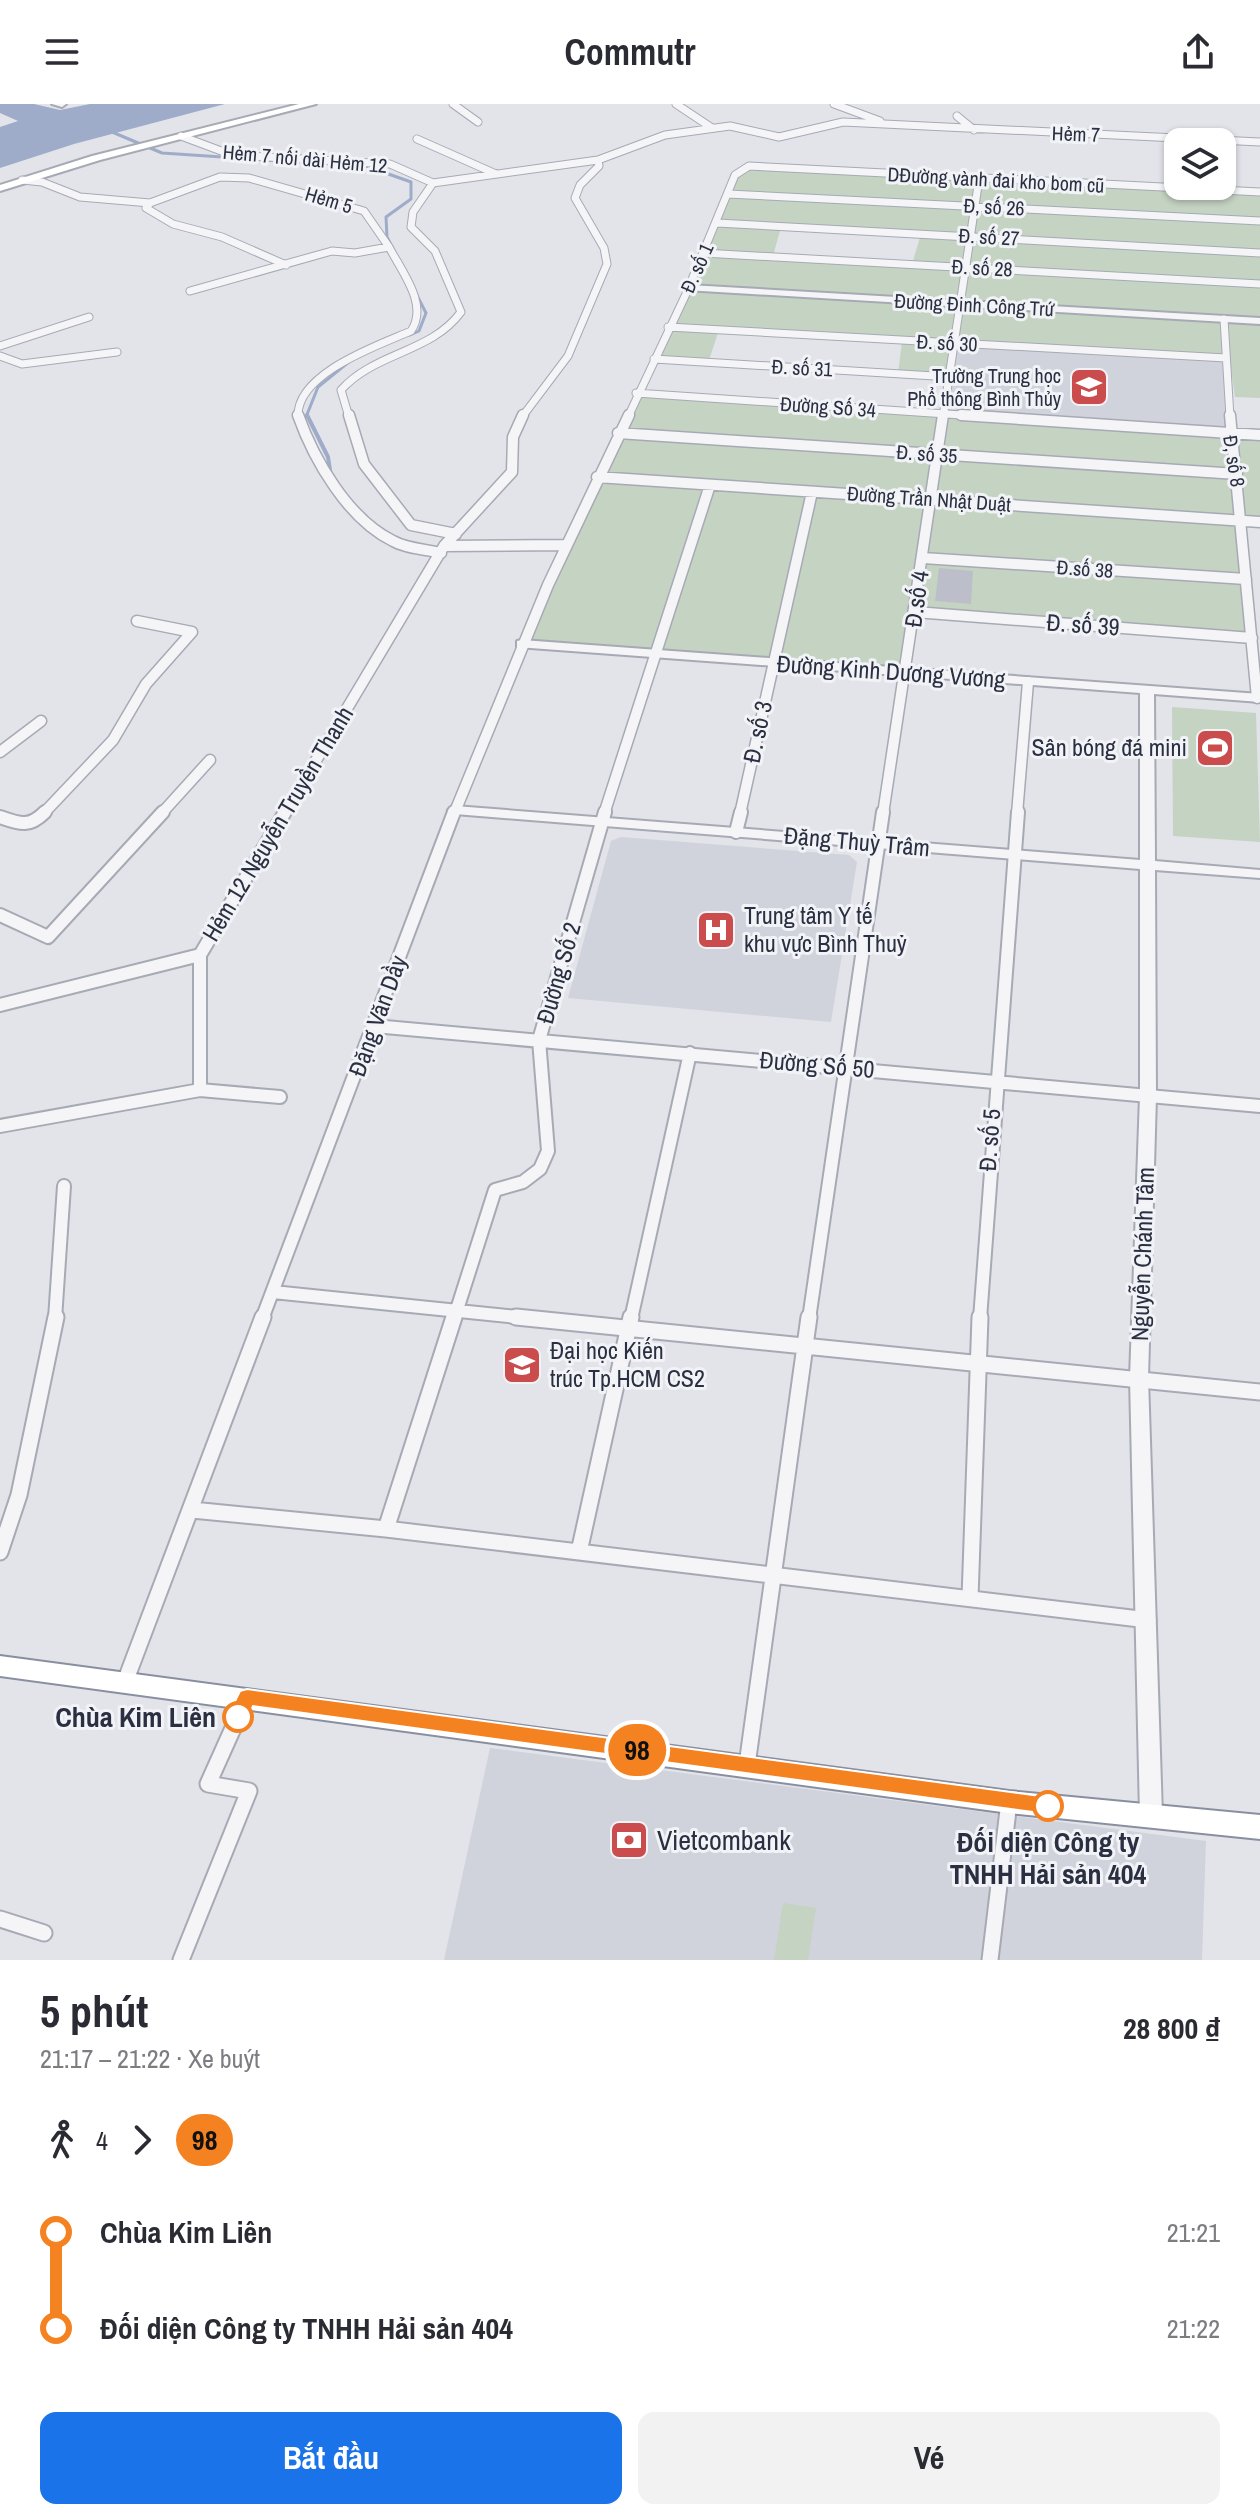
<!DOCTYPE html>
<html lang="vi">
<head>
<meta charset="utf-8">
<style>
  body { margin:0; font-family:"Archivo Narrow",sans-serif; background:#f2f2f3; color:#2b2b33; height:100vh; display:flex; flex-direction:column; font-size:30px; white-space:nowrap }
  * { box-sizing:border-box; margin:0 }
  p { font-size:26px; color:#7c7c81 }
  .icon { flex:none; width:44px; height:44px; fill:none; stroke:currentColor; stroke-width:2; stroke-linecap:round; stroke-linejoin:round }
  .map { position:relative; height:1856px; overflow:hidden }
  .sheet { display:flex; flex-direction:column; background:#fff; flex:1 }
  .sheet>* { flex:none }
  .badge { padding:0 16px; border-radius:26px; font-size:28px; line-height:52px }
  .fabs { position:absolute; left:1164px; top:24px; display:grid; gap:16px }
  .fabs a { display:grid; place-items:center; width:72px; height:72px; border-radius:16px; background:#fff; box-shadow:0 2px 6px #0004; font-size:40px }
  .map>.badge { position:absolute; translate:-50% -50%; box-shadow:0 0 0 4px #fff }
  .legs { display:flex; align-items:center; gap:12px; height:88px; padding:0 40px; font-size:26px }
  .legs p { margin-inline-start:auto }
  .summary { display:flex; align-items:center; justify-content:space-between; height:136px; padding:0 40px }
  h1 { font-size:44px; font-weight:800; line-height:60px }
  .button { display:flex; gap:16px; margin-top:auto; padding:16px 40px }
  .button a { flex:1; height:92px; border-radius:16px; background:#1a73e8; color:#fff; font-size:32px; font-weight:800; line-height:92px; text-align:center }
  .button a+a { background:#f2f2f3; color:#2b2b33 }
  ul { padding:0 40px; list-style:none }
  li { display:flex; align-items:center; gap:28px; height:96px; font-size:30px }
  li i { display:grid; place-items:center; width:12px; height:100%; margin:0 10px; background:currentColor }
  li i::after { content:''; width:20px; height:20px; margin:-10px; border:6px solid; border-radius:50%; background:#fff }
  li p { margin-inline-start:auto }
  li:first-child i { background:linear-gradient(#0000 50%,currentColor 0) }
  li:last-child i { background:linear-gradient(currentColor 50%,#0000 0) }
  header { display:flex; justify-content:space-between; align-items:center; height:104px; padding:0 40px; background:#fff; font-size:36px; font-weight:800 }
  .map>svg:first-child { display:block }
  .built { fill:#d0d3dc }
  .green { fill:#c5d3c3; fill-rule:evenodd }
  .water { fill:#9eacc9 }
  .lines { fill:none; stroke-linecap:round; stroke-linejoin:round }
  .stream-far1 { stroke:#9eacc9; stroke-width:3 }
  .stream { stroke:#9eacc9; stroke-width:4 }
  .building { fill:#bcbfca }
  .minor-far3-casing { stroke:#a7aab4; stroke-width:9 }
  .minor-far2-casing { stroke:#a7aab4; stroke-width:13 }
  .minor-far1-casing { stroke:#a7aab4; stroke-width:16 }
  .minor-casing { stroke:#a7aab4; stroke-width:19 }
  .tertiary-casing { stroke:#a7aab4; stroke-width:4 }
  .secondary-casing { stroke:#a7aab4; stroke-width:4 }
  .trunk-casing { stroke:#8a8fa0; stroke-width:4 }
  .minor-far3 { stroke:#f5f5f8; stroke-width:7 }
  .minor-far2 { stroke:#f5f5f8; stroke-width:10 }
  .minor-far1 { stroke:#f5f5f8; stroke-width:12 }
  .minor { stroke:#f5f5f8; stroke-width:15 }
  .tertiary { fill:#f5f5f8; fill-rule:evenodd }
  .secondary { fill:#fff; fill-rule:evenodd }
  .trunk { fill:#fff; fill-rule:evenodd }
  .line-1 { fill:#f58220; stroke:#fff; stroke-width:2 }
  .stop-1-dot { fill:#fff; stroke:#f58220; stroke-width:4 }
  .labels { text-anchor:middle; stroke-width:6; stroke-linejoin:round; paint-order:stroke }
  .far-street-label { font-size:20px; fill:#2a2f41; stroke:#f2f3f7 }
  .far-poi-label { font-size:20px; fill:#2a2f41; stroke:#f2f3f7; text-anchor:end }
  .street-label { font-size:24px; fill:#2a2f41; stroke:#f2f3f7 }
  .poi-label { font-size:24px; fill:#2a2f41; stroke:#f2f3f7; text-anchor:start }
  .near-stop-label { font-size:28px; font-weight:bold; fill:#2a2f41; stroke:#f2f3f7; text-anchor:end }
  .near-poi-label { font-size:28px; fill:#2a2f41; stroke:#f2f3f7; text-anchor:start }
</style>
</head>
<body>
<header><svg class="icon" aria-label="menu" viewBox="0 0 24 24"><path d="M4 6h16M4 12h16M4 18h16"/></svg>Commutr<svg class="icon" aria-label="share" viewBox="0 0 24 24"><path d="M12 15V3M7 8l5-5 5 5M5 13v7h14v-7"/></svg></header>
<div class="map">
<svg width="1260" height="1856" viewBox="0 0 1260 1856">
  <rect width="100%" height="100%" fill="#e2e4ea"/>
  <path class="built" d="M 958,241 L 1224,256 L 1230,328 L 947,310 Z
    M 621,733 L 849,751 L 857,758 L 831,918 L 568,894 L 611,737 Z
    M 490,1644 L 1206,1737 L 1202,1856 L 444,1856 Z"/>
  <path class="green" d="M 749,62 L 1260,88 L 1260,294 L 1235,293 L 1226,228 L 1226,254 L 955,239 L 951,273 L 898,270 L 902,237 L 719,226 L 708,259 L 654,255 L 735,71 ZM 781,123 L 921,130 L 912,160 L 773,152 Z
    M 636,289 L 1260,332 L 1260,418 L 1243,416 L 1247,531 L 916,506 L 906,571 L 523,540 Z
    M 1172,603 L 1256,609 L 1260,738 L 1173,732 Z
    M 783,1799 L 816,1804 L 808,1856 L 774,1856 Z"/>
  <path class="water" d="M 0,0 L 34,0 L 60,6 L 90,0 L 225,0 L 74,40 L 0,64 L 0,23 L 18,17 L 0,9 Z"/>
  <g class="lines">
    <path class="stream-far1" d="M 112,28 L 162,49 L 281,57
      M 363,61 L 411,78 L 411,95 L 386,113 L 387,133 L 426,209 L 419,227 L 410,231
      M 306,313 L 318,283 L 350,257"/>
    <path class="stream" d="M 307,311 L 328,353 L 330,366"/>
  </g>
  <path class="building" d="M 939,464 L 973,467 L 971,500 L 935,497 Z"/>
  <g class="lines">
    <defs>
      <path id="minor-far3" d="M 453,0 L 478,18
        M 676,0 L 712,24
        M 834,0 L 880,17
        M 957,12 L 974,26
        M 181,32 L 232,51 L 390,60 L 433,79 L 598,56 L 599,62 L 580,81 L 575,94 L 604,144 L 607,160 L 568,252 L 522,313
        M 417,35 L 496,70
        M 598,56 L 665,31 L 730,22 L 779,33 L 843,18 L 1260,38
        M 22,76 L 42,78 L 80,93 L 150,99 L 220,73 L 249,74 L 364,107 L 389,143 L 355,149 L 332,147 L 190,187
        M 728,90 L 1260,117
        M 150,99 L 146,104 L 173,120 L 222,133 L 286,161
        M 717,119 L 1260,149
        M 703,149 L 1260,180
        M 1224,215 L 1230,313
        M 668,223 L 1226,254
        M 0,242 L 89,213
        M 0,252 L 22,260 L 117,248
        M 654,255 L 951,273
        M 636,289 L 991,313
        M 298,313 C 296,269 379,241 411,227 C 429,201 402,168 389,143
        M 349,313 L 341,286 C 375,248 431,249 461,208 L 435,147 L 411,123 L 413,108 L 433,79
        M 628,313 L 686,190 L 735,71 L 749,62 L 1260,88
        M 943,313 L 979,75"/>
      <path id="minor-far2" d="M 298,311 C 314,356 348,415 393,437 C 407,445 425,445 441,449
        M 349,311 L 364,360 L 411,421 L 456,430
        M 961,311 L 1260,331
        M 1230,311 L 1257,594
        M 618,329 L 1237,370
        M 597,373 L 1260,418
        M 444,442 L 512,368 L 513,333 L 523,311
        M 923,454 L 1246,475
        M 915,508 L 1252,534
        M 0,648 L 41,617
        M 43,710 L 113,636 L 146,580 L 192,528 L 137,517
        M 161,710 L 210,656
        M 284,710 L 444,442 L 564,441
        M 454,710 L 548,481 L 629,311
        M 604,710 L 710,381
        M 740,710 L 812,388
        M 883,710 L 943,311
        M 1017,710 L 1028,578"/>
      <path id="minor-far1" d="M 0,713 C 20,720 29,724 45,708
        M 736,728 L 741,708
        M 0,811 L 48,833 L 163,708
        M 0,901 L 200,851
        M 374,922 L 1260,1002
        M 200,986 L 280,993
        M 0,1022 L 200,986 L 200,851 L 285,708
        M 273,1188 L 536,1215
        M 55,1215 L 64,1082
        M 262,1215 L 454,708
        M 454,1215 L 495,1086 L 523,1078 L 540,1065 L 548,1047 L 539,936 L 605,708
        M 631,1215 L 690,949
        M 809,1215 L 883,708
        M 980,1215 L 1018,708"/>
      <path id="minor" d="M 516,1213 L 1260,1288
        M 192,1406 L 386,1425 L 1148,1516
        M 386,1425 L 454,1213
        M 0,1448 L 19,1391 L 56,1213
        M 579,1448 L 631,1213
        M 970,1494 L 980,1213
        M 125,1578 L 263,1213
        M 747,1661 L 809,1213
        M 0,1815 L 44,1829
        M 181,1856 L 249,1687 L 208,1680 L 247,1593
        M 990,1856 L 1009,1698"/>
      <path id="tertiary" d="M 52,0 L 66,0 L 62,3 Z
        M 689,181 L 1260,214 L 1260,220 L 685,186 L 684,184 Z
        M 522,536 L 1260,590 L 1260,598 L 1154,590 L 1155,757 L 1260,766 L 1260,774 L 1155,766 L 1156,992 L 1148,1274 L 1162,1711 L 1159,1717 L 1151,1720 L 1143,1717 L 1140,1711 L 1130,1274 L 1140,992 L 1140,765 L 455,710 L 448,706 L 455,702 L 1140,756 L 1140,589 L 517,543 L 517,537 Z"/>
      <path id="secondary" d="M 299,0 L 316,0 L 100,56 L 0,87 L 0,81 L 92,52 Z"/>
      <path id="trunk" d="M 0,1552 L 1009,1687 L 1260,1711 L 1260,1735 L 1009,1709 L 0,1572 Z"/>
    </defs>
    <use href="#minor-far3" class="minor-far3-casing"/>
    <use href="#minor-far2" class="minor-far2-casing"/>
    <use href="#minor-far1" class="minor-far1-casing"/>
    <use href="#minor" class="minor-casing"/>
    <use href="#tertiary" class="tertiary-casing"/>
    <use href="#secondary" class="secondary-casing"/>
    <use href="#trunk" class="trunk-casing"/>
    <use href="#minor-far3" class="minor-far3"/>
    <use href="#minor-far2" class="minor-far2"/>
    <use href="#minor-far1" class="minor-far1"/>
    <use href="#minor" class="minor"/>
    <use href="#tertiary" class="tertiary"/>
    <use href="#secondary" class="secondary"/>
    <use href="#trunk" class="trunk"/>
  </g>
  <path class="line-1" d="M 247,1585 L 1048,1693 L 1056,1695 L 1059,1702 L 1056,1708 L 1048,1710 L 253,1602 L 245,1619 L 230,1619 L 227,1613 L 240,1587 Z"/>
  <defs>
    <symbol id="school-square" viewBox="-11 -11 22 22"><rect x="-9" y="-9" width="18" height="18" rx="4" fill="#ca4c4c" stroke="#f2f3f7"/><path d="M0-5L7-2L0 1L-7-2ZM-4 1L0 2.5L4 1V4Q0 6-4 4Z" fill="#fff"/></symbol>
    <symbol id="stadium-square" viewBox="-11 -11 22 22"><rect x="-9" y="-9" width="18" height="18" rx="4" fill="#ca4c4c" stroke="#f2f3f7"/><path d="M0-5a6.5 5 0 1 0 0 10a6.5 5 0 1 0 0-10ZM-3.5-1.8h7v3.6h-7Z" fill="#fff"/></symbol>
    <symbol id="hospital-square" viewBox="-11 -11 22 22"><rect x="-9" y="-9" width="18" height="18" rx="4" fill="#ca4c4c" stroke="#f2f3f7"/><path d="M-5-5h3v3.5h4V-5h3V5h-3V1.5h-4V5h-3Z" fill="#fff"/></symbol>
    <symbol id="bank-square" viewBox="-11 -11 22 22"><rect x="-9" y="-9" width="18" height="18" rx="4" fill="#ca4c4c" stroke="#f2f3f7"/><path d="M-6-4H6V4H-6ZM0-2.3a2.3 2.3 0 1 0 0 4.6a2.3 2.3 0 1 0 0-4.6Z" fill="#fff"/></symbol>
  </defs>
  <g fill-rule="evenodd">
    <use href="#school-square" x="1067" y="261" width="44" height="44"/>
    <use href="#stadium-square" x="1193" y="622" width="44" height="44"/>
    <use href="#hospital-square" x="694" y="804" width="44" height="44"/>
    <use href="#school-square" x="500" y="1239" width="44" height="44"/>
    <use href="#bank-square" x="607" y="1714" width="44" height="44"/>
  </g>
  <g class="stop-1-dot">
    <circle cx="238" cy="1613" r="14"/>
    <circle cx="1048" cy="1702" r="14"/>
  </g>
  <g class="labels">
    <g class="far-street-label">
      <text transform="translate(1076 30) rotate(2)" y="7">Hẻm 7</text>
      <text transform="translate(305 55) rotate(5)" y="7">Hẻm 7 nối dài Hẻm 12</text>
      <text transform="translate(996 76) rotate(3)" y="7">DĐường vành đai kho bom cũ</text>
      <text transform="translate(329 96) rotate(17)" y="7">Hẻm 5</text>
      <text transform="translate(994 103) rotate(3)" y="7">Đ, số 26</text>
      <text transform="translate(989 133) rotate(3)" y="7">Đ. số 27</text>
      <text transform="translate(697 164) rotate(-66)" y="7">Đ. số 1</text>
      <text transform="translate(982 164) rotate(3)" y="7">Đ. số 28</text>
      <text transform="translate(974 201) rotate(3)" y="7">Đường Đinh Công Trứ</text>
      <text transform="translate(947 239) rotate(3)" y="7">Đ. số 30</text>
      <text transform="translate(802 264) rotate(3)" y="7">Đ. số 31</text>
      <text transform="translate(828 303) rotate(4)" y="7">Đường Số 34</text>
      <text transform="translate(927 350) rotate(4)" y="7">Đ. số 35</text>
      <text transform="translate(1234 357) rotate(81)" y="7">Đ, số 8</text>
      <text transform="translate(929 395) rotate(4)" y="7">Đường Trần Nhật Duật</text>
      <text transform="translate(1085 465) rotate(4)" y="7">Đ.số 38</text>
    </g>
    <g class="far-poi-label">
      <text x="1061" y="279">Trường Trung học<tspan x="1061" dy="23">Phổ thông Bình Thủy</tspan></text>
    </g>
    <g class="street-label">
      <text transform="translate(917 495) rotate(-82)" y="8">Đ.số 4</text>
      <text transform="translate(1083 521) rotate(4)" y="8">Đ. số 39</text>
      <text transform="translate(891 568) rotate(4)" y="8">Đường Kinh Dương Vương</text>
      <text transform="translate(758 628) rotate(-78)" y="8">Đ. số 3</text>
      <text transform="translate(278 720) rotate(-59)" y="8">Hẻm 12 Nguyễn Truyền Thanh</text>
      <text transform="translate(857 738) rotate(5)" y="8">Đặng Thuỳ Trâm</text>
      <text transform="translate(559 869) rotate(-74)" y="8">Đường Số 2</text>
      <text transform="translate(378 912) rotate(-70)" y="8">Đặng Văn Dầy</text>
      <text transform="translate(817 961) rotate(5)" y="8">Đường Số 50</text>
      <text transform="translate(990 1036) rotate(-86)" y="8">Đ. số 5</text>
      <text transform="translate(1143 1150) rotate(-88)" y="8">Nguyễn Chánh Tâm</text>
    </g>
    <g class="poi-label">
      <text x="1187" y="652" text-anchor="end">Sân bóng đá mini</text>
      <text x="744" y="820">Trung tâm Y tế<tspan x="744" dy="28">khu vực Bình Thuỷ</tspan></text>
      <text x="550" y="1255">Đại học Kiến<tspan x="550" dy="28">trúc Tp.HCM CS2</tspan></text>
    </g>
    <g class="near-stop-label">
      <text x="216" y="1623">Chùa Kim Liên</text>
      <text x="1048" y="1748" text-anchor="middle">Đối diện Công ty<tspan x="1048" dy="32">TNHH Hải sản 404</tspan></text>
    </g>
    <g class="near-poi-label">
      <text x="657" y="1746">Vietcombank</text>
    </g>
  </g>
</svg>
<div class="fabs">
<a><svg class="icon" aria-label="layers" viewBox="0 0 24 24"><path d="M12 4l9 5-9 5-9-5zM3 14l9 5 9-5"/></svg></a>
</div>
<b class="badge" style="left:637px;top:1646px;background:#f58220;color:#111">98</b>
</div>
<section class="sheet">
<div class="summary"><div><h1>5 phút</h1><p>21:17 – 21:22 · Xe buýt</p></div><b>28 800 ₫</b></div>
<div class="legs"><svg class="icon" aria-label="walk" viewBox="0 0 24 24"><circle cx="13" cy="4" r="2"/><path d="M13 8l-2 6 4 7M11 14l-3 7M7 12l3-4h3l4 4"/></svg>4<svg class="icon" aria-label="forward" viewBox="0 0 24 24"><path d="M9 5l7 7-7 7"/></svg><b class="badge" style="background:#f58220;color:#111">98</b></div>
<ul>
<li><i style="color:#f58220"></i><b>Chùa Kim Liên</b><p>21:21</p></li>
<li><i style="color:#f58220"></i><b>Đối diện Công ty TNHH Hải sản 404</b><p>21:22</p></li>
</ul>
<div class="button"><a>Bắt đầu</a><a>Vé</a></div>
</section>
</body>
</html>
